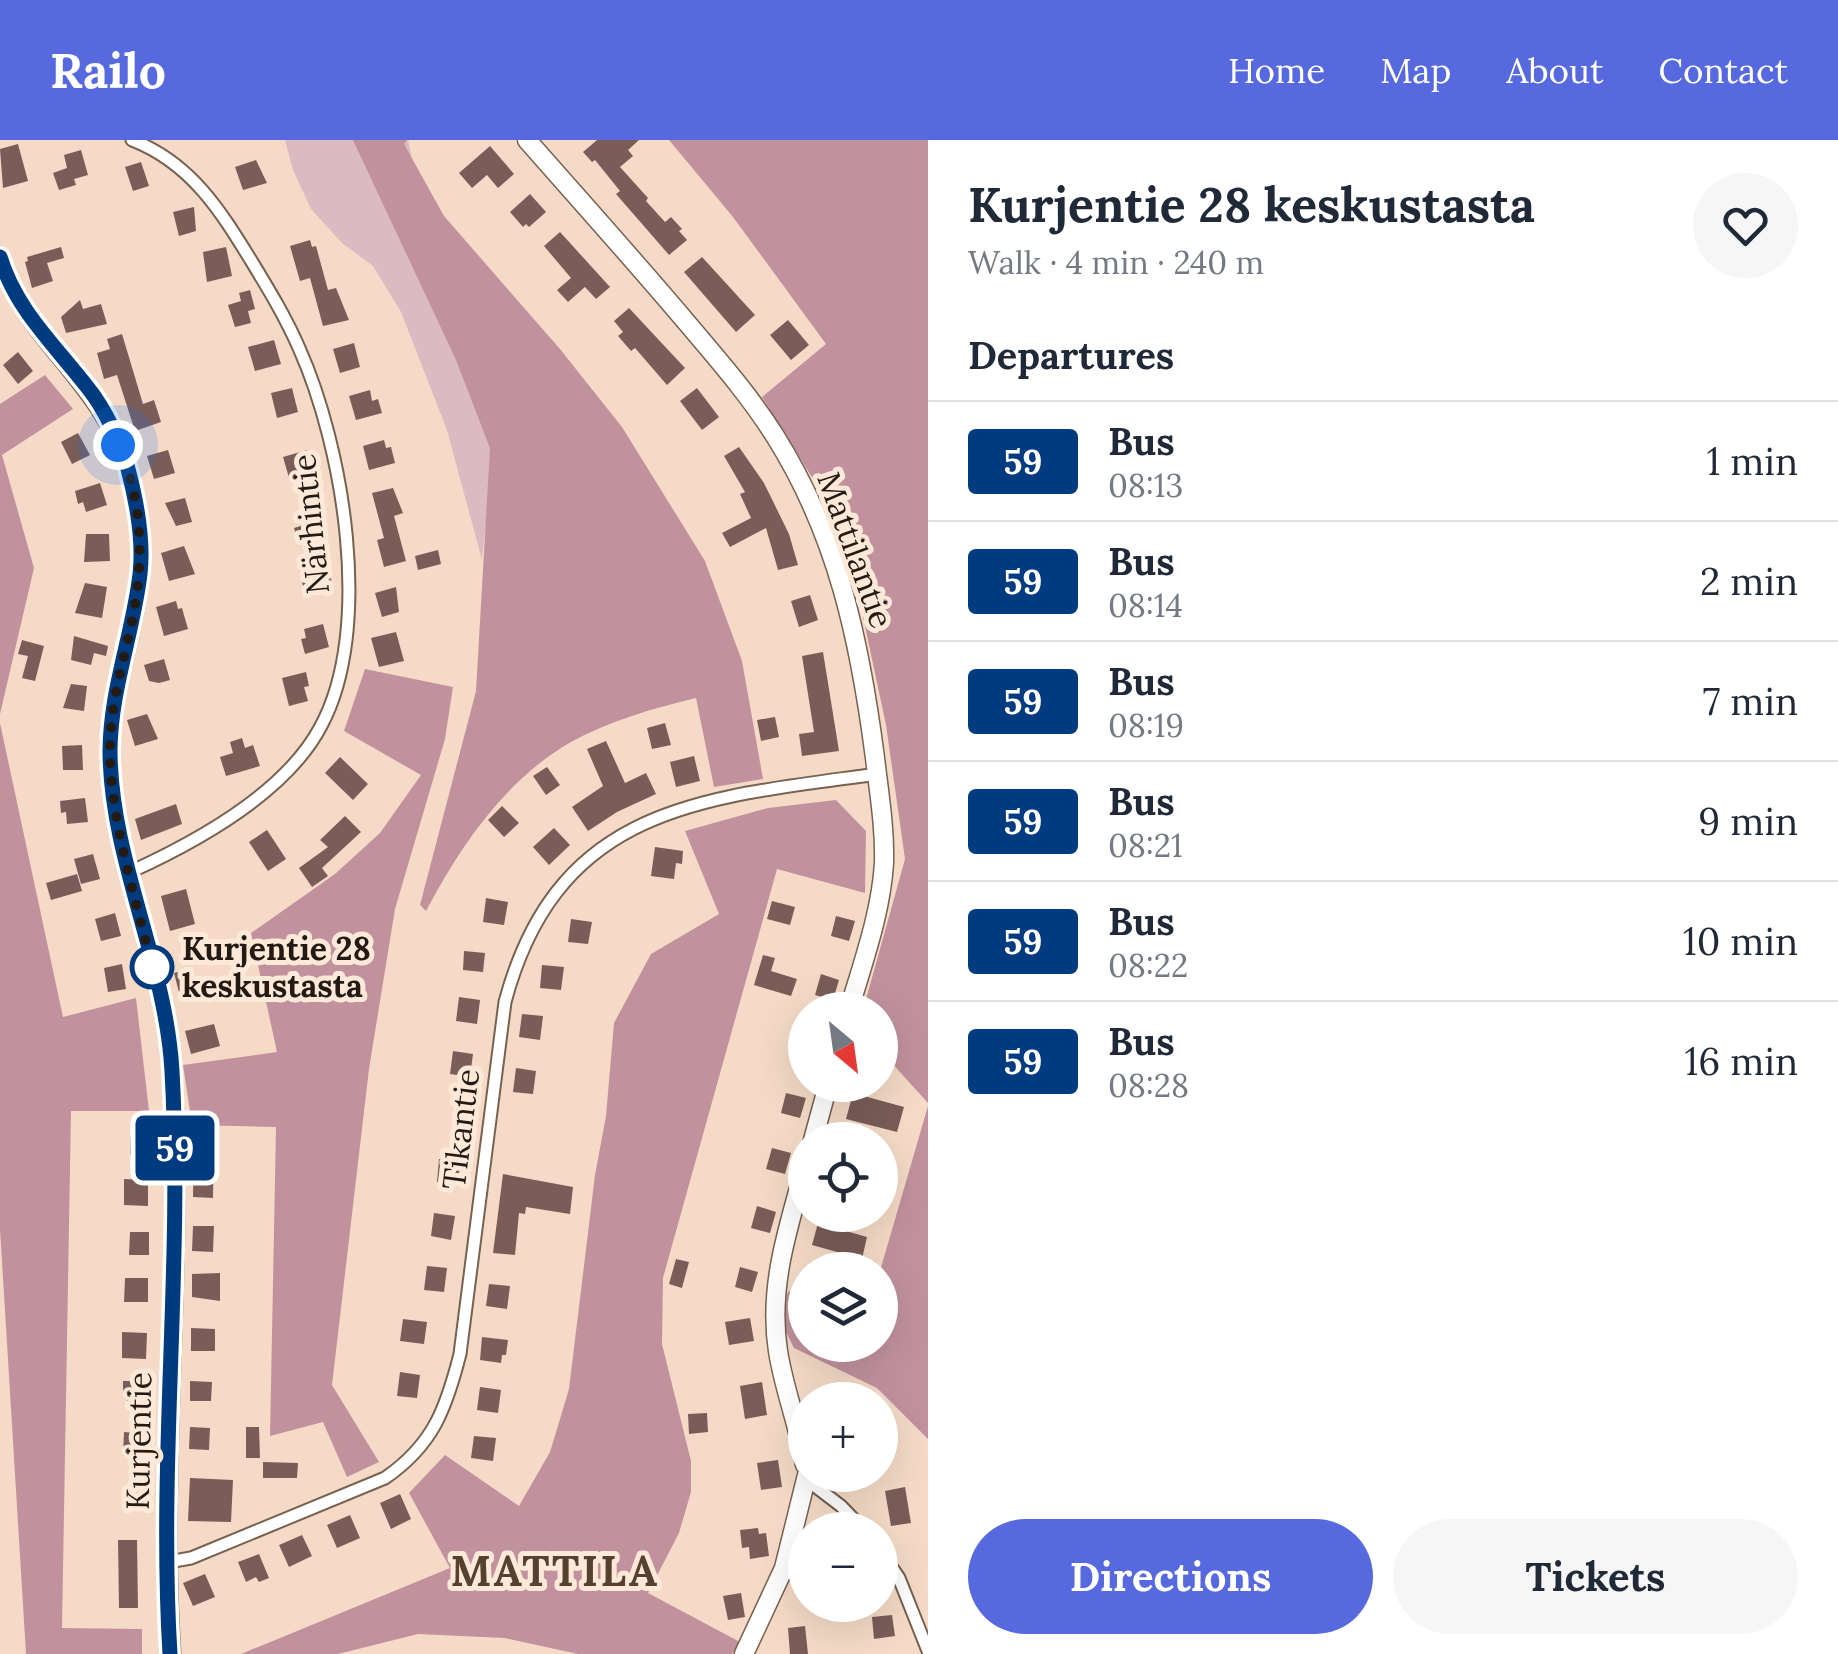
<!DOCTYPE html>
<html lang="en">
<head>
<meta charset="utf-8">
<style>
  body { margin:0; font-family:Lora,serif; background:#f6f6f7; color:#1f2937; height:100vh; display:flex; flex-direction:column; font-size:38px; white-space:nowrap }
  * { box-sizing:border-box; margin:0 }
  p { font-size:32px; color:#747a83 }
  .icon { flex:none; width:55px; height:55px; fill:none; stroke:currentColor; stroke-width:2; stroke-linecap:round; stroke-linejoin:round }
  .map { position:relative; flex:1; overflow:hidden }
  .panel { display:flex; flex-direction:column; background:#fff; width:910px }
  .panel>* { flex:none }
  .badge { padding:0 20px; border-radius:8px; font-size:35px; line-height:65px }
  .needle { width:65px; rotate:151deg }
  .tools { position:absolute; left:788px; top:852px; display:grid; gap:20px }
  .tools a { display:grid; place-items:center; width:110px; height:110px; border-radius:50%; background:#fff; box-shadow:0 10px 40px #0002; font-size:50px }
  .you { position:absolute; width:50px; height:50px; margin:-25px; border:8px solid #fff; border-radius:50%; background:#1a73e8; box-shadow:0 0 0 15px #1a73e833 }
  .map>.badge { position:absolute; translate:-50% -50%; box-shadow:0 0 0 5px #fff }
  h2 { padding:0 40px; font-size:38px; line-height:90px }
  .round { display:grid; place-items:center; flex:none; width:105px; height:105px; border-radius:52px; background:#f6f6f7 }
  .headline { display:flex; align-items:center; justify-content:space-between; height:170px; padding:0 40px }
  h1 { font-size:48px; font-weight:700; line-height:75px }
  .button { display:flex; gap:20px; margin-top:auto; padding:20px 40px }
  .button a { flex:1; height:115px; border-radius:60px; background:#5769df; color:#fff; font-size:40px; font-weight:700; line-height:115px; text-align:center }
  .button a+a { background:#f6f6f7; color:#1f2937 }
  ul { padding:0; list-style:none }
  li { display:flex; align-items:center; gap:30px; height:120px; padding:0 40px; border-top:2px solid #e0e1e3 }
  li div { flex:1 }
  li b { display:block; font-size:38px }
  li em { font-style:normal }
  li .badge { min-width:110px; font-weight:700; text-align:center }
  header { display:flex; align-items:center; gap:60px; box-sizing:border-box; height:140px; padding:0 50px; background:#5769df; color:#fff }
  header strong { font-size:48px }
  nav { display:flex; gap:55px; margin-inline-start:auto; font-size:35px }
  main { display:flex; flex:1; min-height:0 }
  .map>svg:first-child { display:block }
  .green { fill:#dbbac2 }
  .forest { fill:#c1929e }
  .building { fill:#7a5d58 }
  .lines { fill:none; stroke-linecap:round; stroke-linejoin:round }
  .street-casing { stroke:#776150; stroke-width:15 }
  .secondary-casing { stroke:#776150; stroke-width:21 }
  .street { stroke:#fff; stroke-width:11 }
  .secondary { stroke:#fff; stroke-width:18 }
  .line-casing { stroke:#fff; stroke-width:22 }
  .line { stroke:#003b80; stroke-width:15 }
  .walk { stroke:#231a13; stroke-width:10; stroke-dasharray:0 18 }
  .stop-dot { fill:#fff; stroke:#003b80; stroke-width:5 }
  .labels { text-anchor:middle; stroke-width:10; stroke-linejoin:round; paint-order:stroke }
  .street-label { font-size:32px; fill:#231a13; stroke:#fee9d9 }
  .stop-label { font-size:32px; font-weight:bold; fill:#231a13; stroke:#fee9d9; text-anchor:start }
  .district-label { font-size:42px; font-weight:bold; letter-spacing:2.5px; fill:#554130; stroke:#fee9d9 }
</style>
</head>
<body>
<header>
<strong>Railo</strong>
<nav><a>Home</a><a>Map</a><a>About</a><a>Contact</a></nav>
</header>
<main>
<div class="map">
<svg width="928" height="1514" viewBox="0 0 928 1514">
  <rect width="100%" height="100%" fill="#f5dbc7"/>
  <path class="green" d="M 285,0 L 408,0 L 416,38 L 503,220 L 482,420 L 447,290 L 401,172 L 373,126 L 342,103 L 311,69 L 293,30 Z"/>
  <path class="forest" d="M 353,0 L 407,0 L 404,4 L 444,76 L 560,209 L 622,287 L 705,421 L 742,521 L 763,639 L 714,647 L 696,558 C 654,568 609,581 571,602 C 505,640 461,705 426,771 L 420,765 L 476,551 L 490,308 L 456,220 Z
    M 669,0 L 928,0 L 928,963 L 880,910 L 880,870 L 863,870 L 905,719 L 886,585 L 856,444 L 818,347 L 762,257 L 826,204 L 733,77 Z
    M 45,235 L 73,269 L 2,315 L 34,428 L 0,574 L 0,264 Z
    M 365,529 L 453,547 L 445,599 L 395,769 L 369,929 L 332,1245 L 379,1322 L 347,1337 L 323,1282 L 270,1296 L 276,987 L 192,985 L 183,925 L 277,912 L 251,793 L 335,734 L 380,693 L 421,635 L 344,591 Z
    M 0,583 L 63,877 L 136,858 L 149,971 L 71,971 L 62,1488 L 142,1489 L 142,1514 L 26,1514 L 0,1089 Z
    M 836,660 L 866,691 L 865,753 L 777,729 L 663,1138 L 662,1204 L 691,1321 L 691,1352 L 679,1393 L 648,1453 L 740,1502 L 732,1514 L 578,1514 L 504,1498 L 418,1494 L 338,1514 L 241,1514 L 450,1428 L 409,1353 L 445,1315 L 519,1366 L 550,1312 L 569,1249 L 595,1035 L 606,976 L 614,883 L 651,814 L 719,774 L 685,691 L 768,668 Z
    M 928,966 L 928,1299 L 877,1248 L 794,1208 L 779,1178 L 788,1152 L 805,1141 L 805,1205 L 880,1205 L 880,1131 Z"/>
  <path class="building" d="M 597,0 L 639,0 L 628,10 L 633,16 L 620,27 L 648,58 L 646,61 L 665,82 L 671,77 L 682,89 L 679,91 L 687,100 L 669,115 L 616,54 L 620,51 L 595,20 L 592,22 L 583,12 Z
    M 18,4 L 28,41 L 3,48 L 0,9 Z
    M 490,6 L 514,34 L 498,48 L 487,35 L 472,48 L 459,33 Z
    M 81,10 L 88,35 L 74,39 L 76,45 L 59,50 L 53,33 L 67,28 L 64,15 Z
    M 256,20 L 267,43 L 243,50 L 235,27 Z
    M 141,22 L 149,46 L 133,51 L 125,27 Z
    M 530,54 L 546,72 L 529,87 L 526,84 L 523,87 L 510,72 Z
    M 194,67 L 196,91 L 179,96 L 173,72 Z
    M 560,92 L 610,147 L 596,159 L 585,147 L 568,162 L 557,150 L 571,138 L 544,106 Z
    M 310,100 L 312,107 L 316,106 L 328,150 L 336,148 L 349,180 L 323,186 L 310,138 L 300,141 L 290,106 Z
    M 61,107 L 64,118 L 47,123 L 53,141 L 32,148 L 25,122 L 28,121 L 27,117 Z
    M 226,107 L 232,136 L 207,142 L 203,112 Z
    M 702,117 L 755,175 L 736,192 L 684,132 Z
    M 250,150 L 255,169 L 248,171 L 251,183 L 235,187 L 228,165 L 241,161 L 239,153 Z
    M 80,160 L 83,169 L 101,164 L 107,184 L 66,193 L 61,177 Z
    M 629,168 L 685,228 L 667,245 L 635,208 L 631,211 L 618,196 L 623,192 L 614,181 Z
    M 788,180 L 809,205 L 791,220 L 770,195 Z
    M 122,194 L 143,264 L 154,260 L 161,282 L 135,291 L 117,235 L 104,239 L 97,213 L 110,209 L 107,199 Z
    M 274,200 L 281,224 L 255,231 L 248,207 Z
    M 354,203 L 360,227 L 340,233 L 333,209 Z
    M 18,212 L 33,231 L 18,244 L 3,225 Z
    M 292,248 L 298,272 L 277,278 L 271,253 Z
    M 697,248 L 719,277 L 702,290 L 680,261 Z
    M 370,250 L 372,261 L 378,259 L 382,273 L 356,280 L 349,256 Z
    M 78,293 L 90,315 L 72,324 L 61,302 Z
    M 384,300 L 386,308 L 391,307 L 395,323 L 369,330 L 363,306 Z
    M 739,307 L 764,343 L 789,394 L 798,425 L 778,430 L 766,388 L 730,407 L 722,393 L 751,378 L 740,354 L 745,352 L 724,316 Z
    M 168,310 L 175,333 L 154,339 L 147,316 Z
    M 307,310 L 311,322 L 303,325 L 306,336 L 290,341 L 283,317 Z
    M 100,343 L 107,365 L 86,372 L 83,362 L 78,364 L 75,351 Z
    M 393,348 L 403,373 L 394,376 L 406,421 L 384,427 L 377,400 L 384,398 L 372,353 Z
    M 185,358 L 192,382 L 176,386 L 165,363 Z
    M 321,365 L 324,393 L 298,401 L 294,388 L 304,385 L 300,372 Z
    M 86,394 L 109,394 L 110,421 L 84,422 Z
    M 184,406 L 195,434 L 169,441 L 161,413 Z
    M 438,410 L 441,424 L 418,430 L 415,416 Z
    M 327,422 L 333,448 L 310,453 L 308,445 L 303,446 L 299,429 Z
    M 85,443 L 107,447 L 102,478 L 75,473 Z
    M 396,447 L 399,472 L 382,477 L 375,453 Z
    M 810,455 L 818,480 L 799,487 L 791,461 Z
    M 176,461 L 178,469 L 182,468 L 188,489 L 164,496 L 156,467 Z
    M 323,484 L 329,507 L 305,514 L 301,499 L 306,498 L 304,489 Z
    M 396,492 L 404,521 L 379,527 L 371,498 Z
    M 74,496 L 108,506 L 106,516 L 94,513 L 91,525 L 71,520 Z
    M 22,500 L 44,506 L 35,541 L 22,538 L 28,516 L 18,514 Z
    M 823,512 L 839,611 L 802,616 L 799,594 L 814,592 L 802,516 Z
    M 164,519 L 170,540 L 159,543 L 149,541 L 144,525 Z
    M 306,532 L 309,546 L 304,547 L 308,561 L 289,566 L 282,538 Z
    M 71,544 L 87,546 L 84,571 L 63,568 Z
    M 147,574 L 158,599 L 135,606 L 127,580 Z
    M 775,577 L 779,597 L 761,601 L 757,580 Z
    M 665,583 L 671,605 L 652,609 L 647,588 Z
    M 242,598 L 245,608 L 253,605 L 260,626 L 226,636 L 220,617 L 233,613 L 230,602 Z
    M 606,601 L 625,643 L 646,633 L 656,654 L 617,672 L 588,691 L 572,667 L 603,646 L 587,609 Z
    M 82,605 L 83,630 L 63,630 L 62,606 Z
    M 694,616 L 700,641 L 676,647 L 670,622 Z
    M 340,617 L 368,644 L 353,660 L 325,633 Z
    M 547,627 L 560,645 L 546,655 L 533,636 Z
    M 85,658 L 88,682 L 67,684 L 66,672 L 61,673 L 60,661 Z
    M 176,664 L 182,684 L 141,700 L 135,679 Z
    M 502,666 L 519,683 L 504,697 L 488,680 Z
    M 345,676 L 361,692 L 322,728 L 328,736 L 312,747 L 299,728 L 328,707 L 320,700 Z
    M 554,688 L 570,705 L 549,725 L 533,707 Z
    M 267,690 L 286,719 L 268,731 L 249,702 Z
    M 655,707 L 683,711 L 682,724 L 676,723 L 674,739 L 651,736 Z
    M 93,714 L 100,739 L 81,744 L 74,719 Z
    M 77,734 L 82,751 L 51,760 L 46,743 Z
    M 186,749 L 195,784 L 170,791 L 161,756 Z
    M 486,758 L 508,762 L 504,785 L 483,782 Z
    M 772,761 L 795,767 L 790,785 L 767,779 Z
    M 115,773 L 121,796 L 101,801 L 95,779 Z
    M 836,776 L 855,781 L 849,801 L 831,796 Z
    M 571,779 L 592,782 L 588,804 L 568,802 Z
    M 464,811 L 485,813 L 483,832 L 463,830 Z
    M 763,815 L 775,818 L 771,831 L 797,839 L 791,856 L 754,845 Z
    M 122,824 L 126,849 L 108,852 L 104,828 Z
    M 542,825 L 564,827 L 561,850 L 540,848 Z
    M 192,828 L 199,855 L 181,860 L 174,833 Z
    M 821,834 L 839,840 L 833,860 L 815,855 Z
    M 459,857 L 480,860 L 477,884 L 456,881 Z
    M 522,874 L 543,876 L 540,900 L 519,897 Z
    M 214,884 L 220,906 L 191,914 L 185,891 Z
    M 453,911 L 473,914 L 470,937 L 450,934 Z
    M 516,928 L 536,931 L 533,954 L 513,952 Z
    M 786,953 L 806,958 L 800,978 L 781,973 Z
    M 853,953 L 904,967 L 897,992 L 846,979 Z
    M 194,991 L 214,992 L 213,1058 L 193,1057 Z
    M 131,992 L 150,993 L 149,1015 L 130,1014 Z
    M 772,1008 L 791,1013 L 785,1034 L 766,1029 Z
    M 439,1019 L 460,1022 L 458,1044 L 437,1042 Z
    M 503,1034 L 573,1047 L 570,1074 L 526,1067 L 525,1074 L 519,1073 L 515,1115 L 493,1113 Z
    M 124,1039 L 148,1040 L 148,1066 L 124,1065 Z
    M 757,1066 L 776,1072 L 770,1093 L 751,1088 Z
    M 434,1073 L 455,1076 L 451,1100 L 431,1096 Z
    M 818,1083 L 867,1097 L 862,1119 L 812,1105 Z
    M 193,1086 L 214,1086 L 213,1112 L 192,1111 Z
    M 130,1092 L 149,1092 L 149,1115 L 129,1115 Z
    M 676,1119 L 689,1122 L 682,1148 L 669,1144 Z
    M 427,1126 L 447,1128 L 444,1152 L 424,1150 Z
    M 740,1127 L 758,1132 L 752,1152 L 735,1147 Z
    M 220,1133 L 220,1161 L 192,1157 L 192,1134 Z
    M 125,1138 L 148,1138 L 148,1162 L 124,1162 Z
    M 489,1144 L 510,1146 L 507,1169 L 486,1166 Z
    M 750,1178 L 754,1201 L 729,1205 L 725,1182 Z
    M 403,1179 L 427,1182 L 424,1204 L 400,1201 Z
    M 191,1188 L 215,1189 L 215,1211 L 191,1211 Z
    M 122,1192 L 147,1193 L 146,1219 L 122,1218 Z
    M 482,1197 L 508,1200 L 506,1215 L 502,1215 L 501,1223 L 480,1220 Z
    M 400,1232 L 420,1235 L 417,1258 L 397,1256 Z
    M 123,1241 L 146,1241 L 145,1261 L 127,1261 L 127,1253 L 123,1253 Z
    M 190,1241 L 212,1242 L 211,1261 L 190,1261 Z
    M 762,1242 L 767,1275 L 745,1279 L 740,1246 Z
    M 480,1247 L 501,1250 L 498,1273 L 477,1270 Z
    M 707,1273 L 708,1292 L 689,1294 L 688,1274 Z
    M 190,1287 L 210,1288 L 209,1310 L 189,1309 Z
    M 246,1287 L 259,1287 L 260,1318 L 246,1318 Z
    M 124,1292 L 146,1294 L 145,1317 L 123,1316 Z
    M 474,1296 L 496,1298 L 493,1321 L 471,1318 Z
    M 778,1320 L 782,1347 L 761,1350 L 757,1323 Z
    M 263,1322 L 298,1323 L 297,1338 L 263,1338 Z
    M 190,1338 L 233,1340 L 231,1382 L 188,1381 Z
    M 124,1345 L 144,1345 L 144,1365 L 124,1365 Z
    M 905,1347 L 911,1383 L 891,1386 L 885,1351 Z
    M 400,1354 L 411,1379 L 391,1389 L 380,1363 Z
    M 350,1375 L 360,1398 L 337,1408 L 327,1385 Z
    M 758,1388 L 759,1394 L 766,1393 L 769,1416 L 750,1419 L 749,1407 L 742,1408 L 740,1390 Z
    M 302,1395 L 312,1416 L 289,1427 L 279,1405 Z
    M 118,1400 L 137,1400 L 138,1468 L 119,1468 Z
    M 259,1414 L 269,1438 L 259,1442 L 256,1437 L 246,1442 L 238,1422 Z
    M 205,1434 L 215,1457 L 193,1466 L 183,1443 Z
    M 741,1453 L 745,1477 L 728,1480 L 723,1456 Z
    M 892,1475 L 895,1496 L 874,1499 L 872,1477 Z
    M 805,1486 L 808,1514 L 790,1514 L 788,1488 Z"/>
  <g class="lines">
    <defs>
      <path id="street" d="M 130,732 C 196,702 286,653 321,586 C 374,488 343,306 299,208 C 286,178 269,150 252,122 C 220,70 191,23 132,0
        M 807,1340 L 841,1366 L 864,1390
        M 880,1410 L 899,1438 L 928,1511
        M 168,1422 L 191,1418 L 385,1338 C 433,1305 446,1269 460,1214 L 505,862 C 558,664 704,658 877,634"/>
      <path id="secondary" d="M 527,0 C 579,59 631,117 682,177 C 714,215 748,253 775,296 C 838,396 860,502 875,618 C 879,653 885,687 884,723 C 881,773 863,822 849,870
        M 0,117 C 25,199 105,243 128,329 C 137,363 144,399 140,434 C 134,494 110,551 110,612 C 110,718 166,825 172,931 C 184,1125 158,1320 171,1514
        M 813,1000 L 828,945
        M 805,1027 C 788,1088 768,1147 778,1211 C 784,1250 799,1286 805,1325
        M 744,1514 L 784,1428 L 807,1335"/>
    </defs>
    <use href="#street" class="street-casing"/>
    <use href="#secondary" class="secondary-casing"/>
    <use href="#street" class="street"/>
    <use href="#secondary" class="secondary"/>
  </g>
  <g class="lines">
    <defs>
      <path id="line" d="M 0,117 C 16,170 55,205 88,248 C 105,269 121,303 128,329 C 137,363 144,399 140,434 C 133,494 110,551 110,612 C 111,721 166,823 172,931 C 183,1125 158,1320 170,1514"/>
    </defs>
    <use href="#line" class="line-casing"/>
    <use href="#line" class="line"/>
    <path class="walk" d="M 118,305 C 146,367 144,434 128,499 C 119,537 110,572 110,611 C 110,681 138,766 154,835 L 152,827"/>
  </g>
  <circle class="stop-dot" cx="152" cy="827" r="20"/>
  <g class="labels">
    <g class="street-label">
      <text transform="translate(311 384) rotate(-96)" y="11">Närhintie</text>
      <text transform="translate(855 410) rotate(70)" y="11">Mattilantie</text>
      <text transform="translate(461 989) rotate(-83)" y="11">Tikantie</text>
      <text transform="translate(139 1301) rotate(-89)" y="11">Kurjentie</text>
    </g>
    <g class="stop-label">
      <text x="182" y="820">Kurjentie 28<tspan x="182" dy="37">keskustasta</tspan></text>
    </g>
    <g class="district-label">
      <text x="555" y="1446">MATTILA</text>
    </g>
  </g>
</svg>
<div class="tools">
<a><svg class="needle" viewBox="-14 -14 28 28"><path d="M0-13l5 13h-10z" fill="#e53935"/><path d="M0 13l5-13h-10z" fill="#747a83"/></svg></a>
<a><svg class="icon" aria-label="locate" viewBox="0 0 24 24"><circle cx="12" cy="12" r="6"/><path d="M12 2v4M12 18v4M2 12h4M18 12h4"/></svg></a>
<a><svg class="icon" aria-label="layers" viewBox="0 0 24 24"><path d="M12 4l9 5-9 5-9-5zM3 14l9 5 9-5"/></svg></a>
<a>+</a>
<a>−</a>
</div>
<div class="you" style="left:118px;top:305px"></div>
<b class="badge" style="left:175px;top:1008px;background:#003b80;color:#fff">59</b>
</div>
<section class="panel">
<div class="headline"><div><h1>Kurjentie 28 keskustasta</h1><p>Walk · 4 min · 240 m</p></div><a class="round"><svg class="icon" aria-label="heart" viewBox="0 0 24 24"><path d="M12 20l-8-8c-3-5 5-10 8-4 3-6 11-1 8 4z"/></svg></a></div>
<h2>Departures</h2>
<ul>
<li><span class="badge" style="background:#003b80;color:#fff">59</span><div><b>Bus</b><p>08:13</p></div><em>1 min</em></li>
<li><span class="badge" style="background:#003b80;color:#fff">59</span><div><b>Bus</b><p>08:14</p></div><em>2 min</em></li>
<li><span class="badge" style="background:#003b80;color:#fff">59</span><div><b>Bus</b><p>08:19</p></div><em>7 min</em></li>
<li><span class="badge" style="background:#003b80;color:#fff">59</span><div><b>Bus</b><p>08:21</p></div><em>9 min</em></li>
<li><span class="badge" style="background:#003b80;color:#fff">59</span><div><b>Bus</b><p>08:22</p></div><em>10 min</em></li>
<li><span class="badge" style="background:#003b80;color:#fff">59</span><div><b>Bus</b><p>08:28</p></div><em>16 min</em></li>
</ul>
<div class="button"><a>Directions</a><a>Tickets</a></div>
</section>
</main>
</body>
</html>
